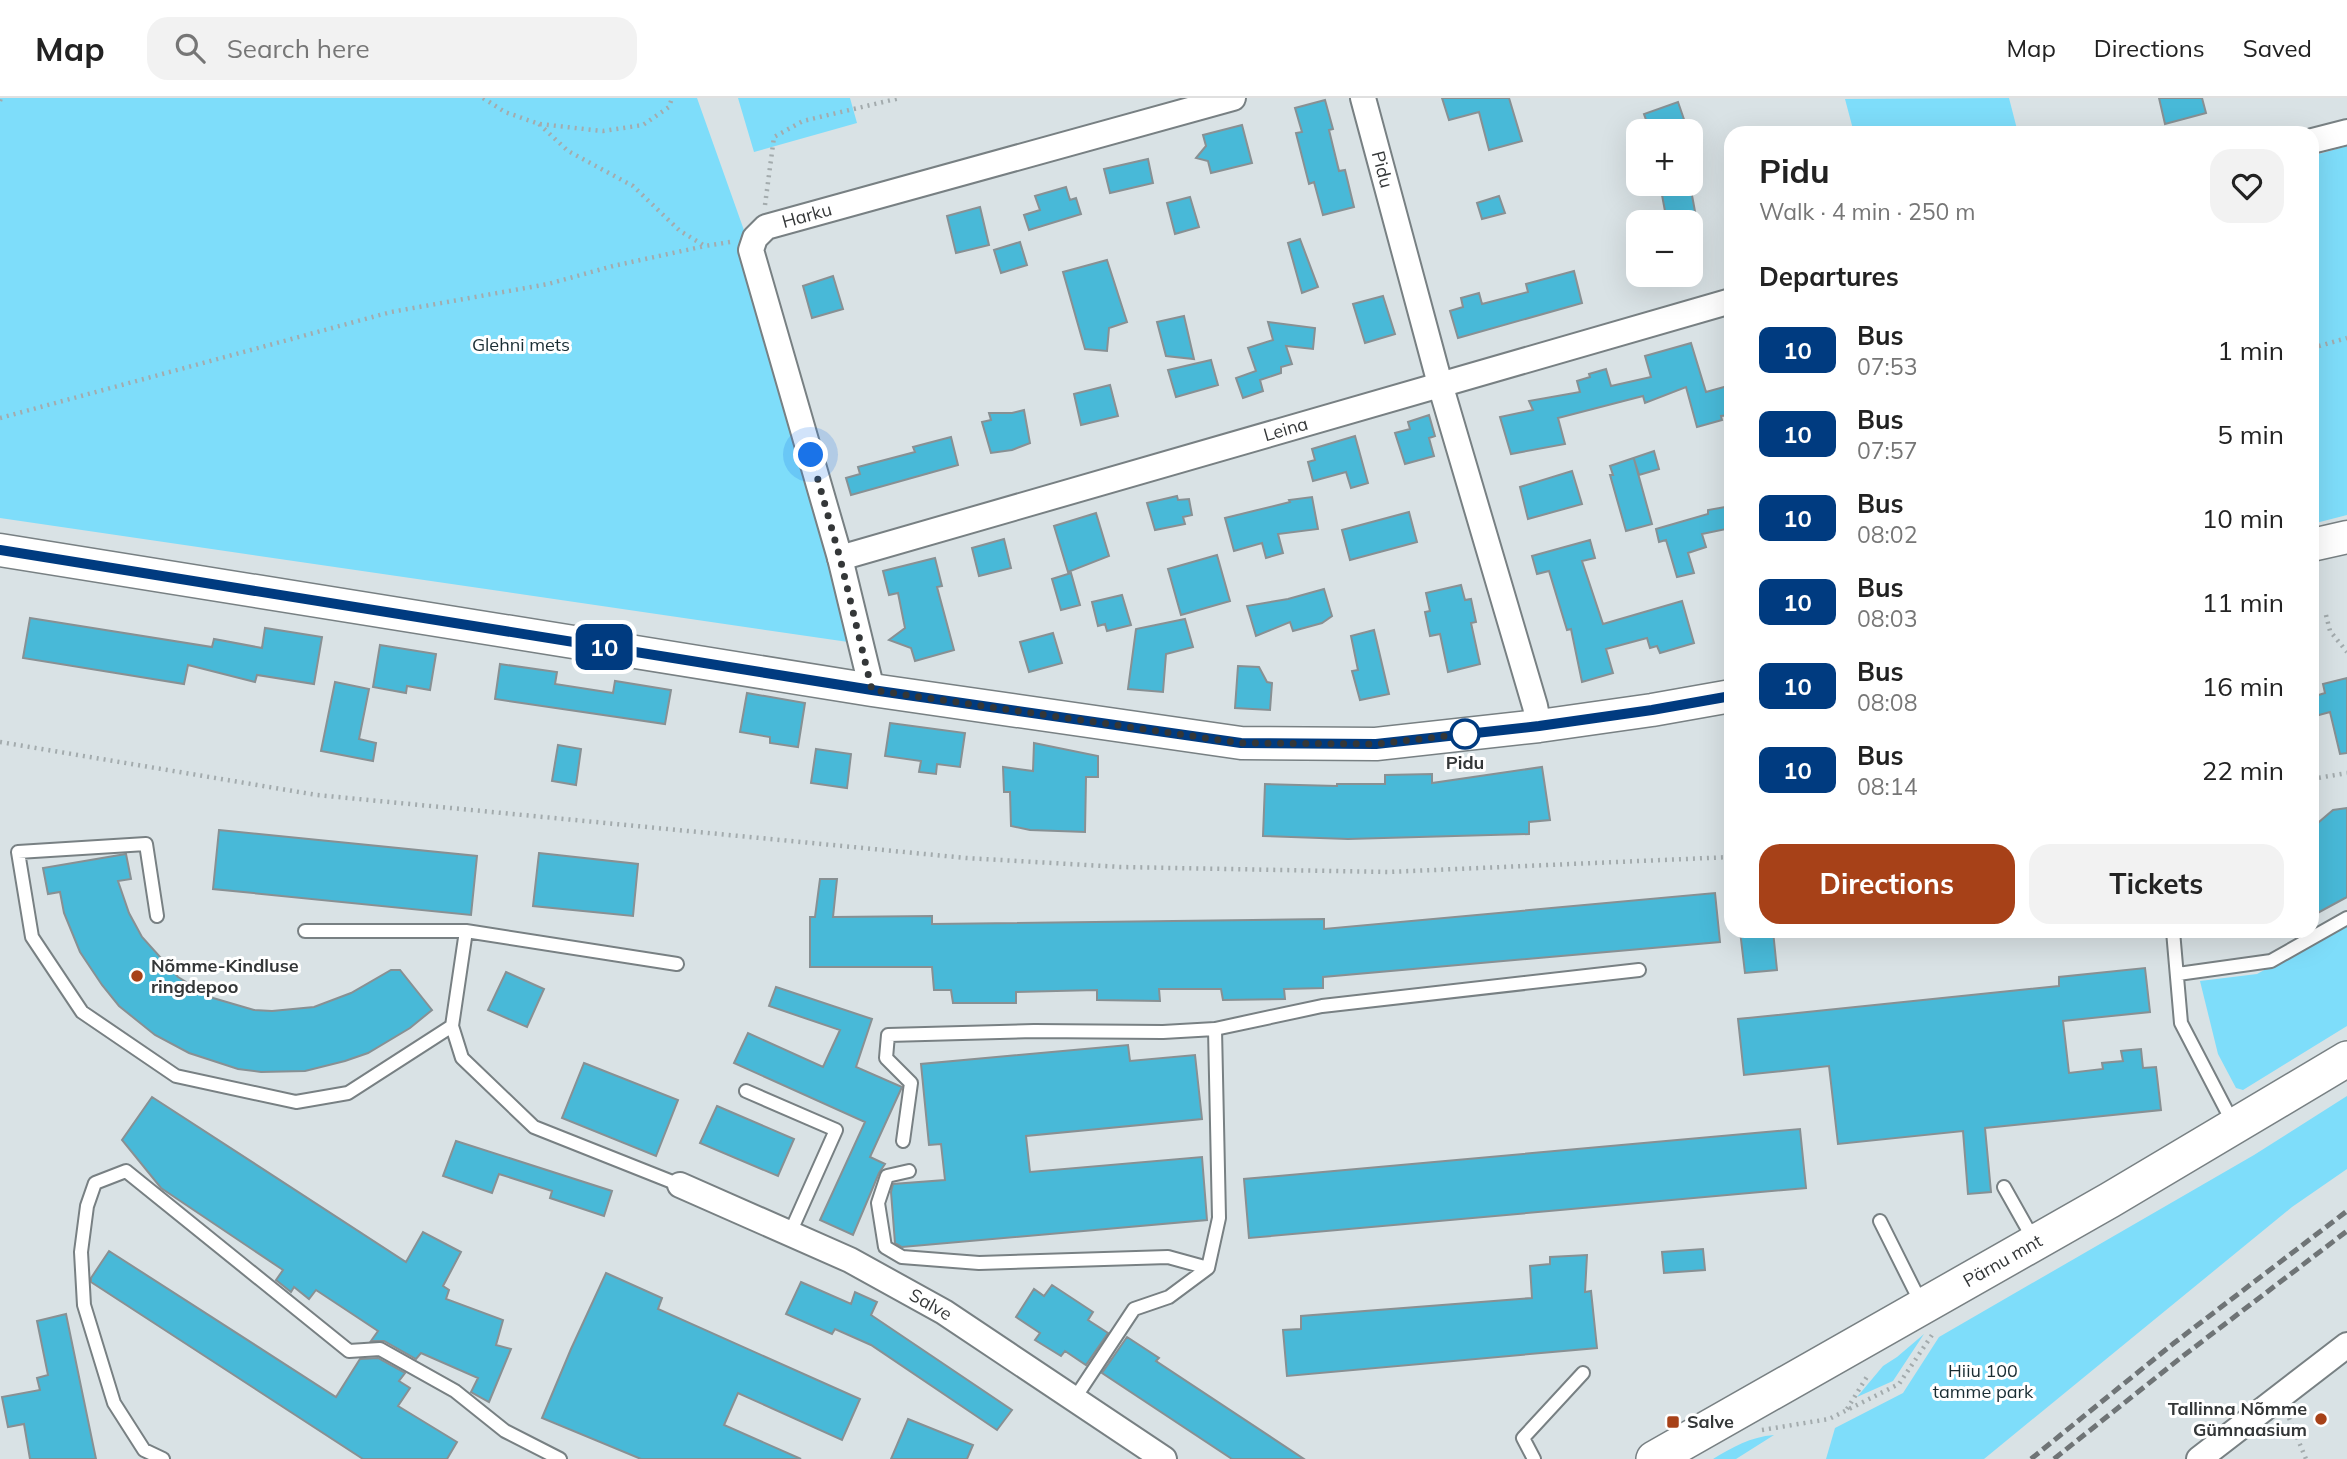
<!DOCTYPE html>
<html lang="en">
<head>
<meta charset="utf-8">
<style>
  body { margin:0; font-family:Mulish,sans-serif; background:#f2f2f2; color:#222; height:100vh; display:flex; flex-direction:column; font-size:26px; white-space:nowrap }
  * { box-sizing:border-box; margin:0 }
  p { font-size:23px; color:#767676 }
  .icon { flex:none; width:38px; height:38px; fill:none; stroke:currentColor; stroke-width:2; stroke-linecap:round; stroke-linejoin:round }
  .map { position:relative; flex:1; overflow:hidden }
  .sheet { position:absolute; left:1724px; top:28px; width:595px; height:812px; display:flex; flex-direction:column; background:#fff; border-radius:21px; box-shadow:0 7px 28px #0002 }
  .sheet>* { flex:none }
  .badge { padding:0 14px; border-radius:10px; font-size:24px; line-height:46px }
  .controls { position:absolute; left:1626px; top:21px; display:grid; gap:14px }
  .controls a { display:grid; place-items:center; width:77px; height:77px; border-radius:14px; background:#fff; box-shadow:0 7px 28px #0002; font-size:35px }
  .you { position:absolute; width:35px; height:35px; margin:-18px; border:5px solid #fff; border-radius:50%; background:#1a73e8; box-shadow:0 0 0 10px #1a73e833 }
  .map>.badge { position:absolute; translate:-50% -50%; box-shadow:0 0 0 4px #fff }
  h2 { padding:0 35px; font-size:26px; line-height:63px }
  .round { display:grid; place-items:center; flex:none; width:74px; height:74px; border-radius:21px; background:#f2f2f2 }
  .summary { display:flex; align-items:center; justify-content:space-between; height:119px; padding:0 35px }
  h1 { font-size:33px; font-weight:700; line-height:52px }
  .cta { display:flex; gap:14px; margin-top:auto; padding:14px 35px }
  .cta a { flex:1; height:80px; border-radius:21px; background:#a74118; color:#fff; font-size:28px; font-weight:700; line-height:80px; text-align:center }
  .cta a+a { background:#f2f2f2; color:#222 }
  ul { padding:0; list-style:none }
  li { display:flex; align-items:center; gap:21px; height:84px; padding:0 35px }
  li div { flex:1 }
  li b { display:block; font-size:26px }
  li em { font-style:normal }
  li .badge { min-width:77px; font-weight:700; text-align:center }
  header { display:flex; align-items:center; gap:42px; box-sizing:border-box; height:98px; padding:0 35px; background:#fff; border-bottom:2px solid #e0e0e0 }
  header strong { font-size:33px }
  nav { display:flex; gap:38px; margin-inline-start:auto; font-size:24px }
  .search { width:490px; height:63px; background:#f2f2f2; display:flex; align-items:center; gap:18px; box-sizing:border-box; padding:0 24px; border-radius:21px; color:#767676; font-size:26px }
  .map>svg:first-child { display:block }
  .green { fill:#7eddfa }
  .building { fill:#48b9d8; stroke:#889093; stroke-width:2 }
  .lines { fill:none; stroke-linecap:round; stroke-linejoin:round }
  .service-casing { stroke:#788083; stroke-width:16 }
  .minor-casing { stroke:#788083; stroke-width:28 }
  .tertiary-casing { stroke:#788083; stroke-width:35 }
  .secondary-casing { stroke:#788083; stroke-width:38 }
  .path { stroke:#a3abad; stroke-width:4.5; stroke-dasharray:2 5; stroke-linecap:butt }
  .service { stroke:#fff; stroke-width:12 }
  .minor { stroke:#fff; stroke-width:24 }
  .tertiary { stroke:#fff; stroke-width:32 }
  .secondary { stroke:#fff; stroke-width:35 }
  .rail { stroke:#6f7476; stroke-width:5; stroke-dasharray:10 5; stroke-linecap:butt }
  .line-casing { stroke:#fff; stroke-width:16 }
  .line { stroke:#003b80; stroke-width:10 }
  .walk { stroke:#343738; stroke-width:7; stroke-dasharray:0 12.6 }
  .stop-dot { fill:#fff; stroke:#003b80; stroke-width:3.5 }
  .poi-dot { fill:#a74118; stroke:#fff; stroke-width:2.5 }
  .labels { text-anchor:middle; stroke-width:6; stroke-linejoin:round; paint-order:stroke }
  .street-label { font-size:18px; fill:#343738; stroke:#fff }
  .park-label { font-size:18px; fill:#192d33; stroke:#fff }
  .stop-label { font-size:18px; font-weight:bold; fill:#343738; stroke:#fff }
  .poi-label { font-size:18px; font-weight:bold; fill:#343738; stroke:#fff; text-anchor:start }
</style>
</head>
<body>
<header>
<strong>Map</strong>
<div class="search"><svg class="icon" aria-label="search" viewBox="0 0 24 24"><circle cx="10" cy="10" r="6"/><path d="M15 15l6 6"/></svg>Search here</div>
<nav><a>Map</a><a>Directions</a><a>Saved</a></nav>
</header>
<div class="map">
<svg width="2347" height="1361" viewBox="0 0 2347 1361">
  <rect width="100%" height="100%" fill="#d9e2e5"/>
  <path class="green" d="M 0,0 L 697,0 L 751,152 L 862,546 L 0,420 Z
    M 738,0 L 850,0 L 857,25 L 754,54 Z
    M 2009,0 L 2018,35 L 1854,35 L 1845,1 Z
    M 2347,48 L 2347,417 L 2312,426 L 2312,58 Z
    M 2347,827 L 2347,928 L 2243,992 L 2236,990 L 2218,956 L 2200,883 L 2257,876 Z
    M 2347,998 L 2347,1071 L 2292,1109 L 1984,1361 L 1826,1361 L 1835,1330 L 1903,1295 L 1939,1239 L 2254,1057 Z
    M 1924,1236 L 1893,1283 L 1857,1299 L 1883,1268 L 1897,1259 Z
    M 1774,1337 L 1736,1361 L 1713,1361 C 1733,1349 1750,1339 1774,1337 Z"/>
  <path class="building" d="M 1442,0 L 1509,0 L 1522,43 L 1489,52 L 1479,14 L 1449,22 Z
    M 2159,0 L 2202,0 L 2206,15 L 2165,26 Z
    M 1325,2 L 1333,31 L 1329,32 L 1339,73 L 1345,72 L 1354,109 L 1323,117 L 1314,84 L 1309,86 L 1296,35 L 1302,34 L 1295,10 Z
    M 1678,4 L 1688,33 L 1650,33 L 1644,16 Z
    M 1242,27 L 1252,65 L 1211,75 L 1208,63 L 1196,60 L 1206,48 L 1203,37 Z
    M 1148,61 L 1153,85 L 1110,95 L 1104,71 Z
    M 1066,89 L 1070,102 L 1076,100 L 1081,116 L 1029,132 L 1024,117 L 1040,112 L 1035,98 Z
    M 1691,92 L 1697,124 L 1667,124 L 1662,97 Z
    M 1499,98 L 1505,115 L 1482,121 L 1477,105 Z
    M 1190,99 L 1199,129 L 1175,136 L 1167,105 Z
    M 980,109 L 989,147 L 956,155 L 947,118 Z
    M 1300,141 L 1318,189 L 1302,195 L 1288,145 Z
    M 1020,144 L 1027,167 L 1001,175 L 994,152 Z
    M 1107,162 L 1127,224 L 1109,230 L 1107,253 L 1085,251 L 1063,174 Z
    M 1574,173 L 1582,205 L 1458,240 L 1450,213 L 1463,209 L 1461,200 L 1479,195 L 1482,206 L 1528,194 L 1526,186 Z
    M 833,178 L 843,211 L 812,220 L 803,188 Z
    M 1383,198 L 1395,236 L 1365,245 L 1353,206 Z
    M 1184,218 L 1194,261 L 1166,258 L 1157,224 Z
    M 1268,224 L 1315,230 L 1313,251 L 1286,248 L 1292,266 L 1281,269 L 1281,275 L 1260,282 L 1263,293 L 1243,300 L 1236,280 L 1256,273 L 1248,250 L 1273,242 Z
    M 1691,245 L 1706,294 L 1731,287 L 1731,317 L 1721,318 L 1722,322 L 1697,329 L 1686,289 L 1645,305 L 1643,298 L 1558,320 L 1565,346 L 1511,356 L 1500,319 L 1533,312 L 1529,303 L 1580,294 L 1577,283 L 1590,279 L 1589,276 L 1606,271 L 1611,288 L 1651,279 L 1645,258 Z
    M 1211,262 L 1218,287 L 1176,299 L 1168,272 Z
    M 1110,287 L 1118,318 L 1081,327 L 1074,296 Z
    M 1024,312 L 1030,345 L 1012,352 L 991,355 L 982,324 L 991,322 L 989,315 L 1012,315 Z
    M 1429,317 L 1435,338 L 1429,340 L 1434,358 L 1405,366 L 1395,335 L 1410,331 L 1408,324 Z
    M 1355,338 L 1368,385 L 1351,390 L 1346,374 L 1313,383 L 1308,364 L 1315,362 L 1312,351 Z
    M 951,339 L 958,367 L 851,397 L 846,380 L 860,376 L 858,369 L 915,354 L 913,349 Z
    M 1654,353 L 1659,371 L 1639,377 L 1634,361 L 1652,426 L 1626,433 L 1610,377 L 1613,377 L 1610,368 Z
    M 1572,373 L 1582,406 L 1528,421 L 1520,389 Z
    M 1177,398 L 1178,402 L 1189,401 L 1192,417 L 1183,419 L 1185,426 L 1155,432 L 1147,405 Z
    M 1312,399 L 1318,431 L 1278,436 L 1283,455 L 1266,460 L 1262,445 L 1234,453 L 1225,420 L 1290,404 L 1289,402 Z
    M 1731,408 L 1731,430 L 1702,436 L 1706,449 L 1688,455 L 1694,475 L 1677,479 L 1666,442 L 1659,444 L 1656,431 L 1708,416 L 1708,412 Z
    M 1409,414 L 1417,444 L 1350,462 L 1342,432 Z
    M 1096,415 L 1109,458 L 1068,474 L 1054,428 Z
    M 1004,441 L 1011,470 L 979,478 L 972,450 Z
    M 1590,442 L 1595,460 L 1582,463 L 1603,526 L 1682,503 L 1694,545 L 1660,555 L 1657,548 L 1650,550 L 1647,540 L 1606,551 L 1613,575 L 1582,584 L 1571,531 L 1567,532 L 1549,473 L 1537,476 L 1532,458 Z
    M 1217,457 L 1230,503 L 1181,517 L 1168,471 Z
    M 935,460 L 942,488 L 937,489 L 954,552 L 915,563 L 911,550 L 889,542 L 905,530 L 898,495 L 889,497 L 883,473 Z
    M 1071,475 L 1080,507 L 1061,512 L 1052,481 Z
    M 1461,487 L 1465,502 L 1471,501 L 1476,524 L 1471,525 L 1480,566 L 1448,574 L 1440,536 L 1430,538 L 1425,514 L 1430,513 L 1426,495 Z
    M 1324,491 L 1332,518 L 1322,525 L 1293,533 L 1290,524 L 1256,538 L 1247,508 L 1288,501 Z
    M 1122,497 L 1131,527 L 1107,533 L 1105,526 L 1098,528 L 1092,504 Z
    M 30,520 L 212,549 L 214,541 L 262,550 L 265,530 L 322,539 L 314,586 L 257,577 L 255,584 L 188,567 L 184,586 L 23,560 Z
    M 1185,521 L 1193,549 L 1166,556 L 1163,594 L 1128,591 L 1136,531 Z
    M 1374,532 L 1389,596 L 1360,602 L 1352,573 L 1358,572 L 1351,538 Z
    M 1053,535 L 1062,565 L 1029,574 L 1020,544 Z
    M 380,547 L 436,556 L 430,592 L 407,588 L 406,595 L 373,589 Z
    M 500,566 L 557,574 L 555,586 L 613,595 L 615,583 L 671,592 L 665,626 L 495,601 Z
    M 1238,568 L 1259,569 L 1267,584 L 1272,585 L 1270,612 L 1235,610 Z
    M 2347,580 L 2347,655 L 2340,656 L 2330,614 L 2312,619 L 2312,599 L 2325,595 L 2323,586 Z
    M 335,584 L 369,591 L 359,641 L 376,645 L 373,663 L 321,653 Z
    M 747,595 L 805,605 L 798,649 L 770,645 L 770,639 L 740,634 Z
    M 890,625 L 965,635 L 960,669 L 937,666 L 936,676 L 919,674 L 921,663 L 885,658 Z
    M 1034,645 L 1098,658 L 1098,679 L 1086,679 L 1085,734 L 1030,732 L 1011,728 L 1010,694 L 1004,694 L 1003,669 L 1033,673 Z
    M 558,647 L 581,651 L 576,687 L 552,683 Z
    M 816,651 L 851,656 L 847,690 L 811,685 Z
    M 1542,669 L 1550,722 L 1529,724 L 1529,736 L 1348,741 L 1263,738 L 1265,686 L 1337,688 L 1337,686 L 1385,686 L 1385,677 L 1432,676 L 1432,685 Z
    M 2347,710 L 2347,799 L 2312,818 L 2312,730 L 2333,712 Z
    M 219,732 L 477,758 L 471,817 L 213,791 Z
    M 539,755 L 638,766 L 633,818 L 533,808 Z
    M 126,756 L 131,781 L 118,783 L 129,815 L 142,839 L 178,879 L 213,900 L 254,912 L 272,913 L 314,909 L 351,895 L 391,872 L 400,872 L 432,912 L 410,930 L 368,955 L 345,963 L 305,973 L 261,974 L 238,971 L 189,955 L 155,937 L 119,908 L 102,887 L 80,854 L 64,815 L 60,794 L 48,796 L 43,770 Z
    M 820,781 L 837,781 L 833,819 L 932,818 L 932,826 L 1324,821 L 1324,831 L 1715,795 L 1720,844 L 1323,879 L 1323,890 L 1284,891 L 1285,901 L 1223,902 L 1221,891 L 1159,891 L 1160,903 L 1097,902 L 1097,892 L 1016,894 L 1016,905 L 953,905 L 951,892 L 934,892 L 932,869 L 810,869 L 810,819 L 815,819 Z
    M 1740,833 L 1773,833 L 1777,872 L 1745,875 Z
    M 2145,870 L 2150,914 L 2063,923 L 2069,975 L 2103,971 L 2102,965 L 2123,963 L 2121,953 L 2141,951 L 2143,970 L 2156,969 L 2161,1012 L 1985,1030 L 1991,1094 L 1968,1096 L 1963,1033 L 1838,1046 L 1829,968 L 1744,977 L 1738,921 L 2059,888 L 2059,879 Z
    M 506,874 L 544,891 L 527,929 L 488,912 Z
    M 776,889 L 872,921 L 856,969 L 902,989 L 870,1059 L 885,1066 L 879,1075 L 853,1137 L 820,1122 L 865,1024 L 734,965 L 748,935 L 823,969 L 840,932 L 769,908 Z
    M 1128,947 L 1130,963 L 1195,957 L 1202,1021 L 1026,1038 L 1030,1074 L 1202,1059 L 1207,1122 L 902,1149 L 895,1145 L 891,1094 L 893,1086 L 945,1082 L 941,1046 L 929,1047 L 921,966 Z
    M 584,965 L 678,1002 L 656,1058 L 562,1020 Z
    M 152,999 L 406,1164 L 423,1134 L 461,1154 L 443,1188 L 449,1192 L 446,1201 L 503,1222 L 496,1247 L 511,1251 L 489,1304 L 471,1294 L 478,1280 L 421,1255 L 416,1261 L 384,1243 L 371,1243 L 378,1233 L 316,1192 L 309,1201 L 294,1189 L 291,1194 L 276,1182 L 283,1172 L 161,1090 L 122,1042 Z
    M 717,1008 L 794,1041 L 778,1078 L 700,1045 Z
    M 1800,1031 L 1806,1090 L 1249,1140 L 1244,1081 Z
    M 456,1043 L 612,1093 L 604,1118 L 550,1100 L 552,1093 L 499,1076 L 492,1095 L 443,1078 Z
    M 1703,1151 L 1705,1172 L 1664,1175 L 1662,1154 Z
    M 109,1153 L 336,1299 L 360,1261 L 378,1260 L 405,1275 L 399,1283 L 410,1290 L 398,1308 L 457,1344 L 447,1361 L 363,1361 L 91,1184 L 91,1180 Z
    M 1587,1157 L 1585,1194 L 1591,1193 L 1597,1250 L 1287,1278 L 1283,1232 L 1301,1231 L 1301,1218 L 1532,1200 L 1530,1168 L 1550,1166 L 1550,1159 Z
    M 606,1175 L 662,1200 L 658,1211 L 860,1301 L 842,1342 L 738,1295 L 724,1327 L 801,1361 L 641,1361 L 542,1320 L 571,1251 Z
    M 801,1184 L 851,1206 L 855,1194 L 877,1204 L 871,1217 L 1012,1312 L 997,1332 L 871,1247 L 835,1231 L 832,1236 L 786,1216 Z
    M 1052,1187 L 1093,1214 L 1088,1222 L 1108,1235 L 1086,1267 L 1065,1253 L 1061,1258 L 1035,1242 L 1040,1235 L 1016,1219 L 1034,1191 L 1044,1198 Z
    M 66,1216 L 96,1361 L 30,1361 L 24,1326 L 8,1329 L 2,1299 L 40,1292 L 37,1280 L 48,1277 L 37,1223 Z
    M 1127,1239 L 1159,1260 L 1156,1263 L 1304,1361 L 1232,1361 L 1102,1275 Z
    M 908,1321 L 973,1347 L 967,1361 L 891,1361 Z"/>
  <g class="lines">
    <defs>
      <path id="service" d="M 157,818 L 146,746 L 18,754 L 32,839 L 82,914 L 176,978 L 296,1004 L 348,995 L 452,928
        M 305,833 L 466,833 L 677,866
        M 466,833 L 452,928 L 462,960 L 534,1029 L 680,1087
        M 2173,833 L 2181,925 L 2233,1025
        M 2178,876 L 2271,863 L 2347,820
        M 746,993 L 836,1032 L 790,1135
        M 903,1043 L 911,985 L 886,960 L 888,937 L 1034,933 L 1163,934 L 1215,931
        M 909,1073 L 887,1078 L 878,1105 L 885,1149 L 902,1159 L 979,1165 L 1168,1159 L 1208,1170
        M 2004,1089 L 2035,1144
        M 1880,1123 L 1921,1205
        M 1075,1300 L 1134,1211 L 1169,1199 L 1208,1170 L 1219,1120 L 1215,931 L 1322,908 L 1639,872
        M 163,1361 L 144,1352 L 114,1305 L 84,1207 L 81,1154 L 87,1108 L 95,1085 L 126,1073 L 349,1253 L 380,1251 L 455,1293 L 505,1333 L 560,1361
        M 1534,1361 L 1523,1340 L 1583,1275"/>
      <g id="minor">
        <path id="s1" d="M 1363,0 L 1440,286 L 1535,608 L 1539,628"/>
        <path d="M 2312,43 L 2347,34"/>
        <path id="s2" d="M 840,460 L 1731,203"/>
        <path id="s3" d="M 872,592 L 840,460 L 751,152 L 755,140 L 766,129 L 1233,0"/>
        <path id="s4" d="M 680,1087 L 850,1162 L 944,1214 L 1164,1361"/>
        <path d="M 2199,1361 L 2347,1247"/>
      </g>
      <path id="tertiary" d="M 2312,447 L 2347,439
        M 0,452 L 872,592 L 1241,645 L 1376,646 L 1539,628 L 1652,612 L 1731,598"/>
      <g id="secondary">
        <path id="s5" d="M 1654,1361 L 2110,1102 L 2347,961"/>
      </g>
    </defs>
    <use href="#service" class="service-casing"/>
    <use href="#minor" class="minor-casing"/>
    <use href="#tertiary" class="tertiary-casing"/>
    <use href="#secondary" class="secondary-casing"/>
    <path class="path" d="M 483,0 L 505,14 L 539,26 L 603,33 L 643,27 L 669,9 L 672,0
      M 0,3 L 1,0
      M 539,26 L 568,53 L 633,88 L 680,133 L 705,148 L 730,144
      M 765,107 L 774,39 L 803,23 L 900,0
      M 2312,250 L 2347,240
      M 0,320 L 391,214 L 548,186 L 613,168 L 705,148
      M 2326,517 L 2330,533 L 2347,554
      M 0,644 L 317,697 L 966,760 L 1121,769 L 1388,774 L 1731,759
      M 2312,681 L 2347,675
      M 1847,1311 L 1868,1277
      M 2289,1320 L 2306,1361
      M 1762,1332 L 1829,1321 L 1899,1286 L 1932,1237"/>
    <use href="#service" class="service"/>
    <use href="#minor" class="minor"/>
    <use href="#tertiary" class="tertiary"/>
    <use href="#secondary" class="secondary"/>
    <path class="rail" d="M 2031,1361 L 2174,1245 L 2347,1113
      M 2054,1361 L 2183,1258 L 2347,1133"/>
  </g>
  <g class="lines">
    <defs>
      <path id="line" d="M 0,452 L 872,592 L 1241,645 L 1376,646 L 1539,628 L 1652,612 L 1731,598"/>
    </defs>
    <use href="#line" class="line-casing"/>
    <use href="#line" class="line"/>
    <path class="walk" d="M 811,357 L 840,460 L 872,592 L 1241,645 L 1376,646 L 1465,636"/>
  </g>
  <circle class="stop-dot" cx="1465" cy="636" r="14"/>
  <g class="poi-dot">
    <circle cx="137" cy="878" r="7"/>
    <circle cx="2321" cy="1321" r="7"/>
    <rect x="1666" y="1317" width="14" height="14" rx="3.5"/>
  </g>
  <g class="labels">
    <g class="street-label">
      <text dy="6" stroke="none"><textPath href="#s1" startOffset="74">Pidu</textPath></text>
      <text dy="6" stroke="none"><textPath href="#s3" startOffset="527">Harku</textPath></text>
      <text dy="6" stroke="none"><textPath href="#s2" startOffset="464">Leina</textPath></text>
      <text dy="6" stroke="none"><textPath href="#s5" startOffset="401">Pärnu mnt</textPath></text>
      <text dy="6" stroke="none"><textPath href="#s4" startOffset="278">Salve</textPath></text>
    </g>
    <g class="park-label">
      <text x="521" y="253">Glehni mets</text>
      <text x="1983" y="1279">Hiiu 100<tspan x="1983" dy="21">tamme park</tspan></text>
    </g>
    <g class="stop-label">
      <text x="1465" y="671">Pidu</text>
    </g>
    <g class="poi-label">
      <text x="151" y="874">Nõmme-Kindluse<tspan x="151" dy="21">ringdepoo</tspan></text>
      <text x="2307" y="1317" text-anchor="end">Tallinna Nõmme<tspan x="2307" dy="21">Gümnaasium</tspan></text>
      <text x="1687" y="1330">Salve</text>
    </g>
  </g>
</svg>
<div class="controls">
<a>+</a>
<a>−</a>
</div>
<div class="you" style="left:811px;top:357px"></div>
<b class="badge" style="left:604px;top:549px;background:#003b80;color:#fff">10</b>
<section class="sheet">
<div class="summary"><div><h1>Pidu</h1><p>Walk · 4 min · 250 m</p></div><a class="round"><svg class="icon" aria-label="heart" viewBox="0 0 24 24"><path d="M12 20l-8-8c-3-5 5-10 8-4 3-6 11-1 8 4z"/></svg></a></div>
<h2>Departures</h2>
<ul>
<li><span class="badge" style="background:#003b80;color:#fff">10</span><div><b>Bus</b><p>07:53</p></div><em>1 min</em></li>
<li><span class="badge" style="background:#003b80;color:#fff">10</span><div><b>Bus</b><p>07:57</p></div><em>5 min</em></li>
<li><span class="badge" style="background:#003b80;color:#fff">10</span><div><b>Bus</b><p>08:02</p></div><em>10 min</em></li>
<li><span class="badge" style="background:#003b80;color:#fff">10</span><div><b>Bus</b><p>08:03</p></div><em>11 min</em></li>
<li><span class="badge" style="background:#003b80;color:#fff">10</span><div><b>Bus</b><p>08:08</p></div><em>16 min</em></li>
<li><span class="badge" style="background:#003b80;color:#fff">10</span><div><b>Bus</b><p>08:14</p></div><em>22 min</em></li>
</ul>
<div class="cta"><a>Directions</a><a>Tickets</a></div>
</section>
</div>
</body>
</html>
